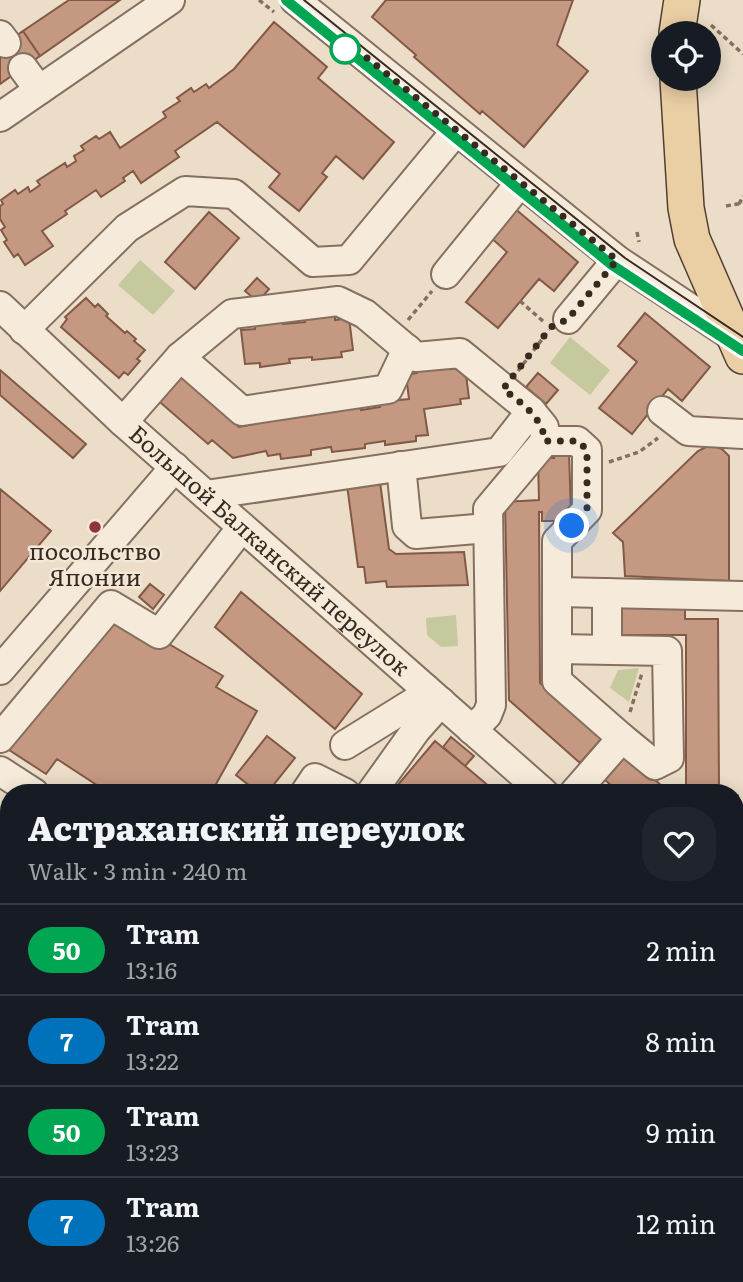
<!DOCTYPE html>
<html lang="en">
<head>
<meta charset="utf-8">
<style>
  body { margin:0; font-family:Literata,serif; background:#20242c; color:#f1f3f6; height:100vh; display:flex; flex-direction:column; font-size:26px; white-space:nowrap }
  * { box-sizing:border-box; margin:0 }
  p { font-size:23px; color:#9ea1a6 }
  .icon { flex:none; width:38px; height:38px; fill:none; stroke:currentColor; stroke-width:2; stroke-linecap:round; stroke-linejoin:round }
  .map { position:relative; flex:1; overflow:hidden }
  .drawer { position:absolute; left:0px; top:784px; width:744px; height:499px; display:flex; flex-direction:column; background:#171b24; border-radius:28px 28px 0 0; box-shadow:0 4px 18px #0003 }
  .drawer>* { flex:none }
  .badge { padding:0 14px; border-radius:23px; font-size:24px; line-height:46px }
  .controls { position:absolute; left:651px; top:21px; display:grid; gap:14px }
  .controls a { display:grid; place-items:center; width:70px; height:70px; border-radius:50%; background:#171b24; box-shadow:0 4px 18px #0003; font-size:35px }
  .you { position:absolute; width:35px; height:35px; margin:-18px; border:5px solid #fff; border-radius:50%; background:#1a73e8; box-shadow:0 0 0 10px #1a73e833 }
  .map>.badge { position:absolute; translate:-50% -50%; box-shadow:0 0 0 4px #fff }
  .round { display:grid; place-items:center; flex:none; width:74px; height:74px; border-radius:28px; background:#20242c }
  .summary { display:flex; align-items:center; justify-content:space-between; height:119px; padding:0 28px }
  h1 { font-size:33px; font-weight:800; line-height:52px }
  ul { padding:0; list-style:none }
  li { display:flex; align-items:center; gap:21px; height:91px; padding:0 28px; border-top:2px solid #363941 }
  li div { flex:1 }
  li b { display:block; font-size:26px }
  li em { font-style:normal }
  li .badge { min-width:77px; font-weight:700; text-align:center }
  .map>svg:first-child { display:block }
  .green { fill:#c6c89d }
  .building { fill:#c59881; stroke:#825947; stroke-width:2 }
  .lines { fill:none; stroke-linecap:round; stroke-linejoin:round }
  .minor-casing { stroke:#85705f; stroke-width:32 }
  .major-casing { stroke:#533f32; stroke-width:38 }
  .path { stroke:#85705f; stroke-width:3.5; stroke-dasharray:5 3.5; stroke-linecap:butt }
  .minor { stroke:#f6ebdb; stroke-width:28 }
  .major { stroke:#eacea4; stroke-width:35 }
  .tram { stroke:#372a21; stroke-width:2 }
  .line-casing { stroke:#fff; stroke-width:16 }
  .line { stroke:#00a651; stroke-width:10 }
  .walk { stroke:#372a21; stroke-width:7; stroke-dasharray:0 12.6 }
  .stop-dot { fill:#fff; stroke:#00a651; stroke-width:3.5 }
  .poi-dot { fill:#8e343c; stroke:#f3e8d7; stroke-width:2.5 }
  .labels { text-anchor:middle; stroke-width:5; stroke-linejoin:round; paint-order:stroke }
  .poi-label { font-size:23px; fill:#372a21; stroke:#f3e8d7 }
  .street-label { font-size:23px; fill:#372a21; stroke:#f3e8d7 }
</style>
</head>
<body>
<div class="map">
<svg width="743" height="1282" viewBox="0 0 743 1282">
  <rect width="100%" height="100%" fill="#ebddc8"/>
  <path class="green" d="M 140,260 L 175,291 L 153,315 L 118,285 Z
    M 570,337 L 610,370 L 590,395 L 550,363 Z
    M 456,615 L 458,646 L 441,647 L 427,635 L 426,618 Z
    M 639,668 L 629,702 L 610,688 L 618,670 Z"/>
  <path class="building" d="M 69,0 L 120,0 L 40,56 L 23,31 Z
    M 386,0 L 573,0 L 557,45 L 588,71 L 524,147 L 482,111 L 480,114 L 414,57 L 416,55 L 372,17 Z
    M 274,22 L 327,67 L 318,78 L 394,142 L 363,179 L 336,156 L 322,173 L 327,177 L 299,211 L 269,187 L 280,174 L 217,122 L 175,151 L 179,157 L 141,183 L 133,171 L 123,178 L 125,181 L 101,197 L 96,190 L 65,211 L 67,214 L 42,231 L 53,246 L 25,265 L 18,254 L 14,257 L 4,242 L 7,240 L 1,230 L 5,227 L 0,219 L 0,206 L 3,204 L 1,200 L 15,190 L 18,194 L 28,187 L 30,192 L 40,185 L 37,181 L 65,163 L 67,167 L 76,161 L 74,156 L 84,150 L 81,146 L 96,136 L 99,139 L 110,132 L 120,148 L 166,117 L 163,112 L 180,101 L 177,98 L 191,88 L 194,92 L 206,84 L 209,88 L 234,69 Z
    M 23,31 L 40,56 L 0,84 L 0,44 L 2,46 Z
    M 513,207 L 578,262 L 554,291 L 539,279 L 498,328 L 466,302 L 507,252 L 489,236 Z
    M 209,212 L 239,238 L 195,289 L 165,262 Z
    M 257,278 L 269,289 L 258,302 L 245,291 Z
    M 86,298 L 95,307 L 98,304 L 108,314 L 106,316 L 125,333 L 127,331 L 136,339 L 134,341 L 145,350 L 137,359 L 140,361 L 128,375 L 124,372 L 119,378 L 61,327 L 67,319 L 65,317 Z
    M 645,313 L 710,367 L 682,401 L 668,389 L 632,434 L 599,408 L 637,362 L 618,346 Z
    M 335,315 L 335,320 L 349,318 L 353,350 L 341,352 L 342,357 L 312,360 L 312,357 L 289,359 L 290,363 L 260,367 L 260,363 L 245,364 L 241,330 L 255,329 L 254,323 L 282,320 L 283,324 L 305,322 L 304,318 Z
    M 451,363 L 451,369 L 465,367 L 469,398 L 460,399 L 461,404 L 424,409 L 428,435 L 416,436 L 416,441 L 385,445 L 385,441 L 365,444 L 365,448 L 332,452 L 331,447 L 311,450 L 311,455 L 281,459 L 280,454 L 268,456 L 266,451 L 233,458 L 212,440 L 208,444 L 154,397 L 176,371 L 239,427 L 275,420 L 305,411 L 307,416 L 360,404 L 361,410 L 380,407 L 379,402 L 409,399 L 406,375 L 417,373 L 418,366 Z
    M 0,370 L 86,444 L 73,458 L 0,395 Z
    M 538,373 L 558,390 L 546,404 L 526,387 Z
    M 713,446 L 722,449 L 729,456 L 729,581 L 625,576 L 623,542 L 613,533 L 698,451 L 706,447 Z
    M 554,452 L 569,452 L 571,513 L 563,513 L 563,521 L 542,521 L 542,512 L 539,512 L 540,683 L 602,738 L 580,763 L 509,700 L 505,502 L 539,500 L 538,458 L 554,458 Z
    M 380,482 L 389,549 L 396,554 L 464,552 L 468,585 L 387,587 L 386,581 L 366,583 L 364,567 L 358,567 L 347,485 Z
    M 0,489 L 51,531 L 0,591 Z
    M 150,584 L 164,595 L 153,609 L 139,597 Z
    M 241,592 L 362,694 L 335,729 L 215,627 Z
    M 618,603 L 685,603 L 685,619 L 718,619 L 719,791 L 713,791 L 713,793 L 671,793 L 686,784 L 686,635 L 618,635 Z
    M 110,609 L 223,676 L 216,687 L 257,711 L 211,793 L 202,793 L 196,789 L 194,793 L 109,793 L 57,759 L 46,774 L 3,746 Z
    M 267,736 L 295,758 L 267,793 L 259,793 L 236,775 Z
    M 451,737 L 474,756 L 465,766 L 443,747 Z
    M 435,741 L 465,766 L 497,793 L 391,793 Z
    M 623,752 L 670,793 L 619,793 L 602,777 Z
    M 9,812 L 9,849 L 0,843 L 0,826 Z
    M 4,997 L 9,998 L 8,1099 L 0,1096 L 0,1006 Z
    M 0,1167 L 9,1170 L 9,1182 L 0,1206 Z
    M 239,1274 L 301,1274 L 298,1282 L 236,1282 Z
    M 147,1275 L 163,1282 L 144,1282 Z"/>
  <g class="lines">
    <defs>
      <g id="minor">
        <path d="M 295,0 L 617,260 L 741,342"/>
        <path d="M 0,35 L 6,43"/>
        <path d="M 23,68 L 39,90"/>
        <path d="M 0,117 L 170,0"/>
        <path d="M 446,274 L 520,183"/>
        <path id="s1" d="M 0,306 L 123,422 L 544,793"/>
        <path d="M 568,319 L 617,260"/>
        <path d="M 24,330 L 127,228 L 185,191 L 234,194 L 313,262 L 349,260 L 456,131"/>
        <path d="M 180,357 L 242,411 L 388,389 L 407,349"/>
        <path d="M 662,411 L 688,431 L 743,434"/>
        <path d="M 123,422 L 180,357 L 232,314 L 338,301 L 365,314 L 416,357 L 460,353 L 531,411 L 544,427 L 545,441 L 488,509 L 491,705 L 487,715 L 472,730"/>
        <path d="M 545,441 L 577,441 L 587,450 L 587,510 L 557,541 L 557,681 L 622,738"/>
        <path d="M 401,466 L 407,526 L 416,534 L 488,528"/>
        <path d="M 206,495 L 499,452 L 531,411"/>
        <path d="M 557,592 L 743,596"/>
        <path d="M 557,649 L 667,651 L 669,758 L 655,765 L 622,738 L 574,793"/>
        <path d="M 607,649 L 607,593"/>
        <path d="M 0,670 L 175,467"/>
        <path d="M 0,738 L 111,605 L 159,634 L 242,527"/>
        <path d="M 345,745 L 416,701 L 426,689"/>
        <path d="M 0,771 L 34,793"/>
        <path d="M 305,793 L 315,778 L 345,793"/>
        <path d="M 371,793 L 416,730 L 441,702"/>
        <path d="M 735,954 L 743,956"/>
        <path d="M 0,964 L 9,970"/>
        <path d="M 735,1025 L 743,1026"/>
        <path d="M 735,1254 L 743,1250"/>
        <path d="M 0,1263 L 9,1241"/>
        <path d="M 510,1274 L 519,1282"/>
        <path d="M 608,1274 L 619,1282"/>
        <path d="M 126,1282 L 129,1274"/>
        <path d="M 224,1282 L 227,1274"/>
        <path d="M 317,1282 L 320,1274"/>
        <path d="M 381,1282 L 387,1274"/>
        <path d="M 684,1282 L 687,1274"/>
        <path d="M 718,1282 L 720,1274"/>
      </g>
      <path id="major" d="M 677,33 L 682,0
        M 678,79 L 686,208 L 692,239 L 743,356"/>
    </defs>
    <use href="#minor" class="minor-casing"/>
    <use href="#major" class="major-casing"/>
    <path class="path" d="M 259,0 L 274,12
      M 711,25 L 743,54
      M 739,204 L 743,196
      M 726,206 L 743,203
      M 637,232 L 639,242
      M 520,301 L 544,322
      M 408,320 L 432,291
      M 518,371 L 549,330
      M 609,462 L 639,452 L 658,438
      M 630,712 L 642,673
      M 735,796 L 739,796
      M 0,823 L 9,809"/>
    <use href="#minor" class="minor"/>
    <use href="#major" class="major"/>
    <path class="tram" d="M 286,0 L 612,265 L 743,351
      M 304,0 L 625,258 L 743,337"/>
  </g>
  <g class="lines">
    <defs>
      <path id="line" d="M 286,0 L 612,265 L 743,351"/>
    </defs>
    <use href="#line" class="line-casing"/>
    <use href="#line" class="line"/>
    <path class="walk" d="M 345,49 L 356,49 L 617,260 L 568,319 L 551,327 L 503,389 C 522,404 542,416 545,441 L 578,441 L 587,450 L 587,510 L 572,526"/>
  </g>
  <circle class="stop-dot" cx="345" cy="49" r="14"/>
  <circle class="poi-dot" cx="95" cy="527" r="7"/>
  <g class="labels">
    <g class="poi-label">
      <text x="95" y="560">посольство<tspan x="95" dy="26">Японии</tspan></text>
    </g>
    <g class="street-label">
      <text dy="8" stroke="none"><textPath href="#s1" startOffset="364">Большой Балканский переулок</textPath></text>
    </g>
  </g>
</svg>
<div class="controls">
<a><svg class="icon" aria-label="locate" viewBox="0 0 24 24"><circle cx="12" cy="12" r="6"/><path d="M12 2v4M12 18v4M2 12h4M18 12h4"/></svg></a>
</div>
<div class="you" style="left:572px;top:526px"></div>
<section class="drawer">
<div class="summary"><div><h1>Астраханский переулок</h1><p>Walk · 3 min · 240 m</p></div><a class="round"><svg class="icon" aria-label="heart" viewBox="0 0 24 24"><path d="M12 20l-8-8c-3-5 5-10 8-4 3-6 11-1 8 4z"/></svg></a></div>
<ul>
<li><span class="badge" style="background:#00a651;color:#fff">50</span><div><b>Tram</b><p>13:16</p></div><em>2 min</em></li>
<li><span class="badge" style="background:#0072bc;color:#fff">7</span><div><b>Tram</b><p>13:22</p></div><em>8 min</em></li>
<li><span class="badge" style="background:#00a651;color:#fff">50</span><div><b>Tram</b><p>13:23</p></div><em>9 min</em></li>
<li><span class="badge" style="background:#0072bc;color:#fff">7</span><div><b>Tram</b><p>13:26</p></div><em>12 min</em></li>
</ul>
</section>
</div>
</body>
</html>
